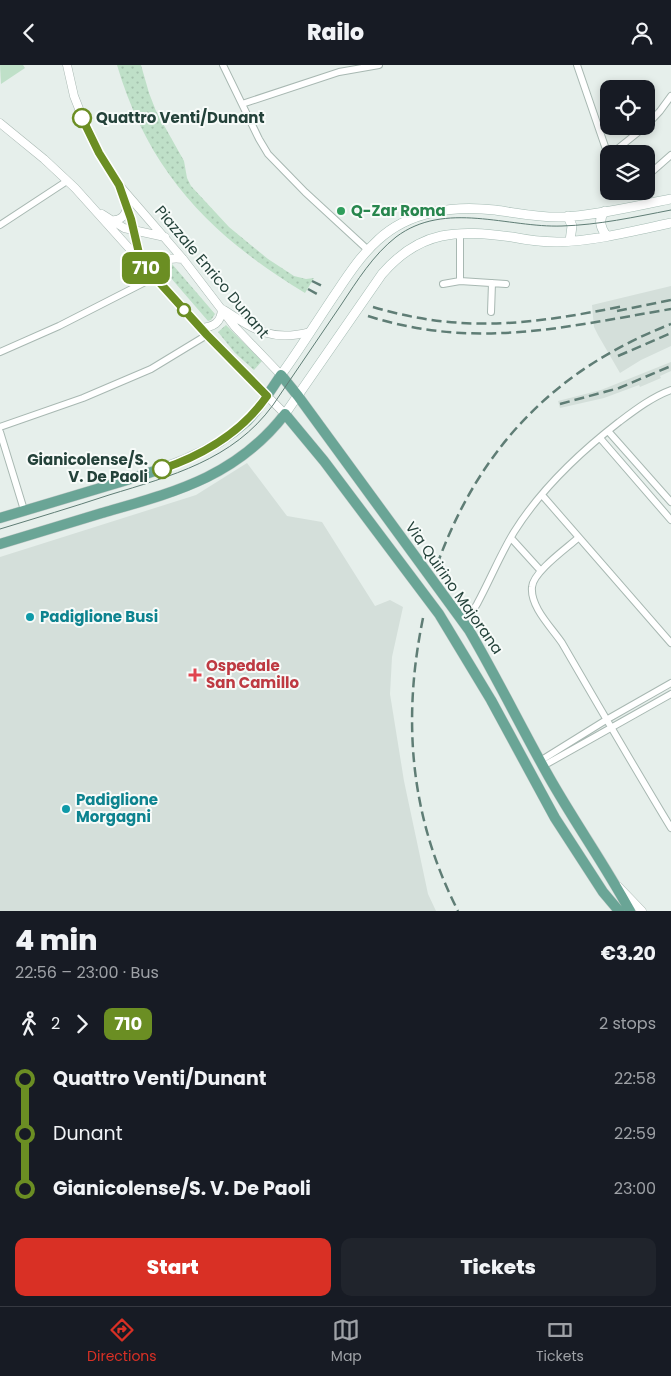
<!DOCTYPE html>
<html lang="en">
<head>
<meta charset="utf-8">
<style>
  body { margin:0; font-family:Poppins,sans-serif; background:#20242c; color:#f1f3f6; height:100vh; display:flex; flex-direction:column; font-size:19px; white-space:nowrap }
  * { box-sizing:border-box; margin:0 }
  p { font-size:16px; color:#9ea1a6 }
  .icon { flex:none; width:28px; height:28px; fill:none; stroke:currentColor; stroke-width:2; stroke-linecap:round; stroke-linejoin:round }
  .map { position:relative; height:846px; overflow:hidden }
  .panel { display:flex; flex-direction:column; background:#171b24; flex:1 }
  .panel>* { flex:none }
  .badge { padding:0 10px; border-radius:8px; font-size:18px; line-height:32px }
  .tools { position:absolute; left:600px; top:15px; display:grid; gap:10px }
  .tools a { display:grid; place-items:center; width:55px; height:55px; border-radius:10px; background:#171b24; box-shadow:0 2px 8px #0003; font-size:25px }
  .map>.badge { position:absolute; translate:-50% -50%; box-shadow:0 0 0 2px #fff }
  .legs { display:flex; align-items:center; gap:8px; height:55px; padding:0 15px; font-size:16px }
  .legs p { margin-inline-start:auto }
  .overview { display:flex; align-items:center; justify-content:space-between; height:85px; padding:0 15px }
  h1 { font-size:28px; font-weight:800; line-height:38px }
  .button { display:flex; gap:10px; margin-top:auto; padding:10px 15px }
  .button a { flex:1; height:58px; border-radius:10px; background:#d93025; color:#fff; font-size:20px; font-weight:800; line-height:58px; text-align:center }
  .button a+a { background:#20242c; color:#f1f3f6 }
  ul { padding:0 15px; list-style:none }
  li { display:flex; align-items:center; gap:18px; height:55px; font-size:19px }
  li i { display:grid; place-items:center; width:8px; height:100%; margin:0 6px; background:currentColor }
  li i::after { content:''; width:12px; height:12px; margin:-6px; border:4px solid; border-radius:50%; background:#171b24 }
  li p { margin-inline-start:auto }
  li:first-child i { background:linear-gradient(#0000 50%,currentColor 0) }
  li:last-child i { background:linear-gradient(currentColor 50%,#0000 0) }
  header { display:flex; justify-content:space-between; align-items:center; height:65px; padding:0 15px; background:#171b24; font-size:22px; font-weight:800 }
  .dock { display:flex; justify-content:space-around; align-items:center; height:70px; border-top:1px solid #363941; background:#171b24; font-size:14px; color:#9ea1a6 }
  .dock a { display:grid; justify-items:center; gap:2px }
  .dock .selected { color:#d93025 }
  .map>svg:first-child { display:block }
  .built { fill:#d4dfda }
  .grass { fill:url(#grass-dots) }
  .garden { fill:#bfe0c8 }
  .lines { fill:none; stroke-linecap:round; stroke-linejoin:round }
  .minor-casing { stroke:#a8b8b2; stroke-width:8 }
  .tertiary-casing { stroke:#a8b8b2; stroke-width:9 }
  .secondary-casing { stroke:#a4bbb3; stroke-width:10 }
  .primary-casing { stroke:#c2cac8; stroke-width:11 }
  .minor { stroke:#fff; stroke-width:6 }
  .tertiary { stroke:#fff; stroke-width:8 }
  .secondary { stroke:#fff; stroke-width:9 }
  .primary { stroke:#6aa596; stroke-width:10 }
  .tram { stroke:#5f7d75; stroke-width:1 }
  .rail { stroke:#5f7d75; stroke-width:2.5; stroke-dasharray:10 5; stroke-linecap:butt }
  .line-1-casing { stroke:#fff; stroke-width:11 }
  .line-1 { stroke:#6b8e23; stroke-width:8 }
  .stop-1-dot { fill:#fff; stroke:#6b8e23; stroke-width:2.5 }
  .leisure-dot { fill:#2e9e5b; stroke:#f7fbf9; stroke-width:2 }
  .culture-dot { fill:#0f9aa8; stroke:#f7fbf9; stroke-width:2 }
  .health-dot { fill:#e0444e; stroke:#f7fbf9; stroke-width:2 }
  .labels { text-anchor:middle; stroke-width:4; stroke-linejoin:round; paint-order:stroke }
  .stop-label { font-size:15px; font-weight:bold; fill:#24423a; stroke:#f7fbf9; text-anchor:start }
  .leisure-label { font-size:15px; font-weight:bold; fill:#27864d; stroke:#f7fbf9; text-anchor:start }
  .street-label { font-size:15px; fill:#24423a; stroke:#f7fbf9 }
  .culture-label { font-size:15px; font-weight:bold; fill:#0d838f; stroke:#f7fbf9; text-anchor:start }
  .health-label { font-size:15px; font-weight:bold; fill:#be3a42; stroke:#f7fbf9; text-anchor:start }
</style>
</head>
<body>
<header><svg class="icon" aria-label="back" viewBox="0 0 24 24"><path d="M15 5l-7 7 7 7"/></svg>Railo<svg class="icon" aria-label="person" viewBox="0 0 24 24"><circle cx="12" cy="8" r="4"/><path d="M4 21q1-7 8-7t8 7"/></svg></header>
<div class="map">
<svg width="671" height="846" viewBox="0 0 671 846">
  <defs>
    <pattern id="grass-dots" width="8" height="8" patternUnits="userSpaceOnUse" patternTransform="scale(1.25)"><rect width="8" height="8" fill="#bfe0c8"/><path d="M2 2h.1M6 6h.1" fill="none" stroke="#a4c1ad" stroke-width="1.8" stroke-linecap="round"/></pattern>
  </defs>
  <rect width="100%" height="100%" fill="#e6efeb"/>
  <path class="built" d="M 671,221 L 671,281 L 641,295 L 620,308 L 598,270 L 594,262 L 592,240 Z
    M 671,297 L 671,306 L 660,311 L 661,313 L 640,322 L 639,320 L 604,333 L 560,343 L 558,336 L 601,325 Z
    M 247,398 L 287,451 L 322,457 L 375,541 L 390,535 L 403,542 L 392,592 L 390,629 L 404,716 L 428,829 L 436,846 L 0,846 L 0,492 L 196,430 Z"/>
  <path class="grass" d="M 117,0 L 141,0 L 149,28 L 156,46 L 184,96 L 187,113 L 191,121 L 229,162 L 268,194 L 294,211 L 306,214 L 314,213 L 305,228 C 211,171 149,108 117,0 Z
    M 169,199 L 172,199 L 215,249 L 211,255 L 208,256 L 164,205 L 166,200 Z
    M 226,260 L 262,296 L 254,305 L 235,288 L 218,267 Z"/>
  <path class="garden" d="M 0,0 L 23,0 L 25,3 L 1,19 Z"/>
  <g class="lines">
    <defs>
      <path id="minor" d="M 223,0 L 259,74 L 268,89 L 305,127 L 368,185
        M 577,0 L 609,93
        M 242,39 L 339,7 L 379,0
        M 646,61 L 660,46 L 671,31
        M 611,89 L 646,61
        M 646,112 L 671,90
        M 0,160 L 67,116
        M 460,168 L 460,216
        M 443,219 L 460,216 L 506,219
        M 491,247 L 492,218
        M 0,287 L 59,261 L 155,212
        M 0,362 L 83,333 L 151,304 L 207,270
        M 608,366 L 671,437
        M 0,367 L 24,445
        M 600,373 L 671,455
        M 542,430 L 671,578
        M 511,473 L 541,506
        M 578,473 C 567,483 533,507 532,522 C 530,542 552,563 562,578 C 598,640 634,702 671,763
        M 462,556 L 471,549 L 477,539 C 490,515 500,490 514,467 C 541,424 579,388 619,357 C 635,345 652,332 671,325
        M 540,696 L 606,655 L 671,618
        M 543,701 L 671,629"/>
      <path id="tertiary" d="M 67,0 L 74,31 L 85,59 L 99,88 L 119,120 L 183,194 L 235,262 L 281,310
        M 0,58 L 44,94 L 75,123 L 207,270 L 285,349
        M 121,124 L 131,154 L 141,195
        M 102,149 L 124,163 L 165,172
        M 111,155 C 120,156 126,151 127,142
        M 155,212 C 158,196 167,192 183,194
        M 224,245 C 255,265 271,277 310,267
        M 200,263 C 214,262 221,258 222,244
        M 619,822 L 642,846"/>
      <path id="secondary" d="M 605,146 C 598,154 600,162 606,170
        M 568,151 L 572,161 L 570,176
        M 281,310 C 300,284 317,256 336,228 C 348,210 361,190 378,175 C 409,146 454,140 495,145 C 517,148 540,153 563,152 C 599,150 635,141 671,134
        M 285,349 L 382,209 C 421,164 458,165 512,172 C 527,175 542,177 557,177 C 595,176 634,166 671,158"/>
      <path id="primary" d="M 0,453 C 39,441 78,430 117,418 C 163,404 210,390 247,356 C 260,343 270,326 281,310 L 298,331 L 469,565 C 497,613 522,664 549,712 C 575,758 605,800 630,846
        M 0,479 C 34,469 68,458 102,448 C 175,427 236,412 285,349 L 324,396 L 439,549 L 491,635 L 555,753 L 603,827 L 619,846"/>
    </defs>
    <use href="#minor" class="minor-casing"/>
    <use href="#tertiary" class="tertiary-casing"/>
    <use href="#secondary" class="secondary-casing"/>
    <use href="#primary" class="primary-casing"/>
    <use href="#minor" class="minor"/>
    <use href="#tertiary" class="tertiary"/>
    <use href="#secondary" class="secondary"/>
    <use href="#primary" class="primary"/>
    <path class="tram" d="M 0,464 C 36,453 73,442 109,430 C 171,411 233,395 273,340 C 296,307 318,273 341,240 C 357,216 373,190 396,172 C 445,135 508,163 562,161 C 598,160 635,152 671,145"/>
    <path class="rail" d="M 312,216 L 324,222
      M 308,224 L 319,230
      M 373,242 C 464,269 533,259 624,241
      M 617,246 L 671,235
      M 368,251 C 475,285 564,262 671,244
      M 618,291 L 671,268
      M 560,339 L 619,323 L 671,301
      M 437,500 C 479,383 555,304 671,259
      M 423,553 C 402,655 410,752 458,846"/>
  </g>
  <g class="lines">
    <defs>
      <path id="line-1" d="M 82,53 L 99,88 L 119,120 L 131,154 L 141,197 L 207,270 L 267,331 C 242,367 203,390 162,404"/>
    </defs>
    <use href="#line-1" class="line-1-casing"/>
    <use href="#line-1" class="line-1"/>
  </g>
  <g class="stop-1-dot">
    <circle cx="82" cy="53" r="9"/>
    <circle cx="184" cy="245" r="6"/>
    <circle cx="162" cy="404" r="9"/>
  </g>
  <circle class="leisure-dot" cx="341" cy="146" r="5"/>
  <g class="culture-dot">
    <circle cx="30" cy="552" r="5"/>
    <circle cx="66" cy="744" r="5"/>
  </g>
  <path class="health-dot" d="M192.5 602.5h5v5h5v5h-5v5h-5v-5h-5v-5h5z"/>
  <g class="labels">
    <g class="stop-label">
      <text x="96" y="58">Quattro Venti/Dunant</text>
      <text x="148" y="400" text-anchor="end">Gianicolense/S.<tspan x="148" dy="17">V. De Paoli</tspan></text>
    </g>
    <g class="leisure-label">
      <text x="351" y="151">Q-Zar Roma</text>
    </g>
    <g class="street-label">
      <text transform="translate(212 207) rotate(50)" y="5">Piazzale Enrico Dunant</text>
      <text transform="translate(454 523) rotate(55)" y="5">Via Quirino Majorana</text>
    </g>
    <g class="culture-label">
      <text x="40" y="557">Padiglione Busi</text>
      <text x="76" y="740">Padiglione<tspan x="76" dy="17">Morgagni</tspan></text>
    </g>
    <g class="health-label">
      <text x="206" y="606">Ospedale<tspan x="206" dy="17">San Camillo</tspan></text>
    </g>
  </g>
</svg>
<div class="tools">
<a><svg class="icon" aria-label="locate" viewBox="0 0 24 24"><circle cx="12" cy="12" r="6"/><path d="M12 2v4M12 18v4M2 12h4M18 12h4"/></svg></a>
<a><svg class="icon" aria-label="layers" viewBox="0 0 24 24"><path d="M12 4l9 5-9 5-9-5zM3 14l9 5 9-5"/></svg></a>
</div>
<b class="badge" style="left:146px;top:203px;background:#6b8e23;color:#fff">710</b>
</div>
<section class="panel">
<div class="overview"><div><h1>4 min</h1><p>22:56 – 23:00 · Bus</p></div><b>€3.20</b></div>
<div class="legs"><svg class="icon" aria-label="walk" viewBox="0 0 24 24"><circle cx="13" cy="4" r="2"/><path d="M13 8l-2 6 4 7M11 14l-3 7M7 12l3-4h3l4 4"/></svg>2<svg class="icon" aria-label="forward" viewBox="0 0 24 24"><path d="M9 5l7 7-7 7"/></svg><b class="badge" style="background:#6b8e23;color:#fff">710</b><p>2 stops</p></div>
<ul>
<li><i style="color:#6b8e23"></i><b>Quattro Venti/Dunant</b><p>22:58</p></li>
<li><i style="color:#6b8e23"></i><span>Dunant</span><p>22:59</p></li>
<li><i style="color:#6b8e23"></i><b>Gianicolense/S. V. De Paoli</b><p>23:00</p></li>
</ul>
<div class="button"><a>Start</a><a>Tickets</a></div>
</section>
<nav class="dock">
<a class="selected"><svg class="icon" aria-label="directions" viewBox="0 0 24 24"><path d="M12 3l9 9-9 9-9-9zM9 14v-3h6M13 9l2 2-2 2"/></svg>Directions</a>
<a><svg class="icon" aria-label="map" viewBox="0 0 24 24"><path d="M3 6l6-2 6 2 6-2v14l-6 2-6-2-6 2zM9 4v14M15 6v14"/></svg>Map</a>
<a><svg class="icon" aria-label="tickets" viewBox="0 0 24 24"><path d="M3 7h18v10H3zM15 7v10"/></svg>Tickets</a>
</nav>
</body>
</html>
